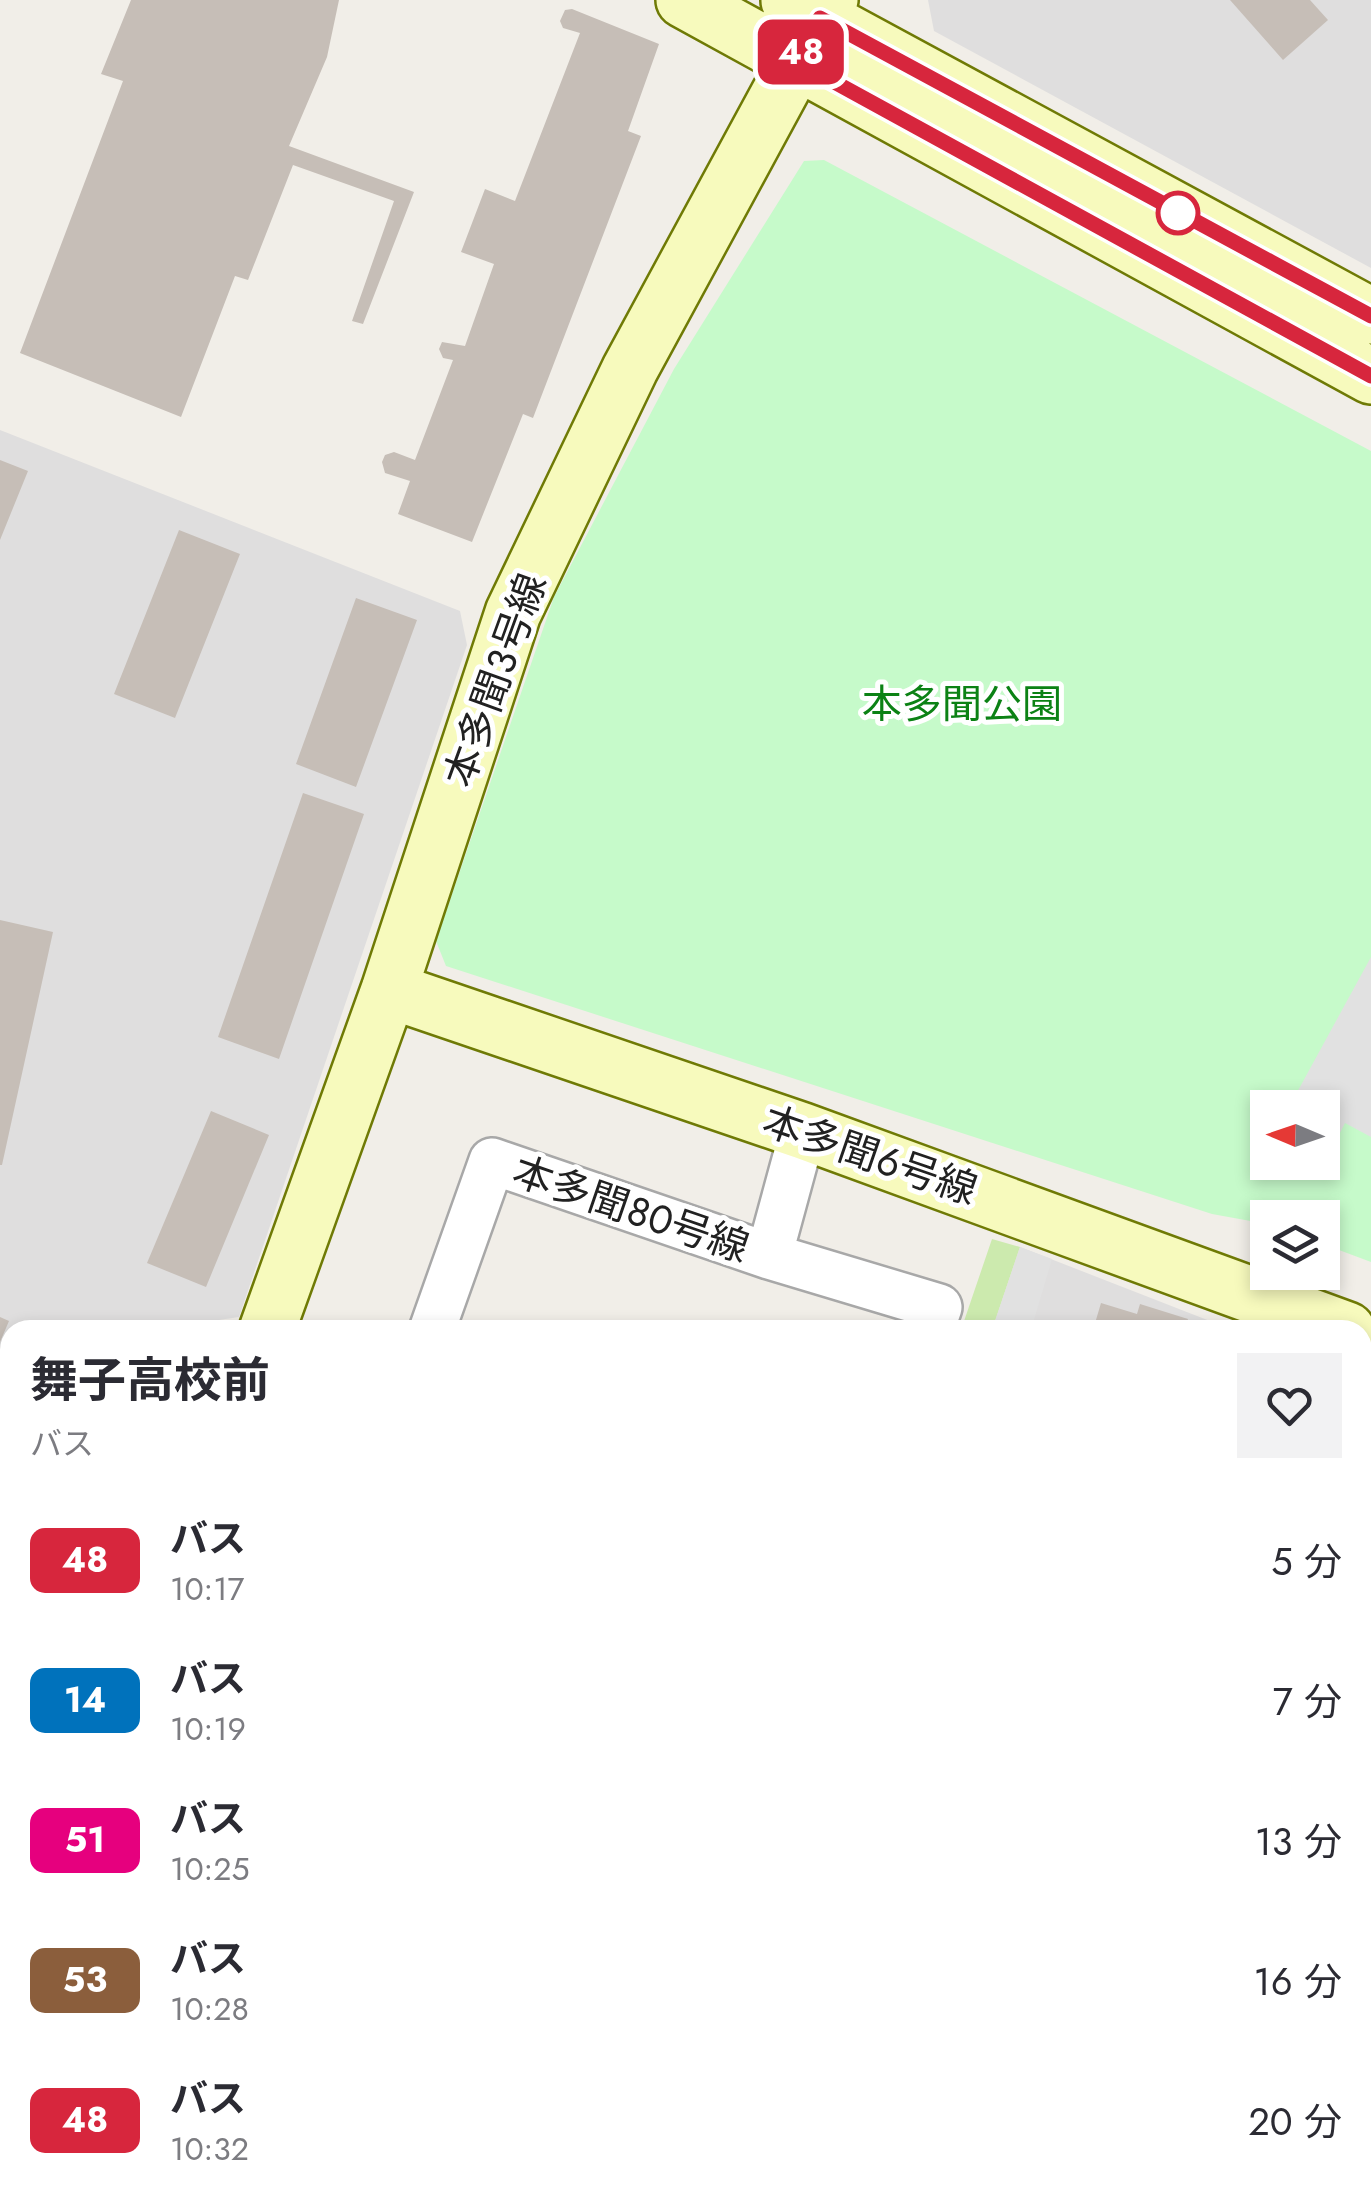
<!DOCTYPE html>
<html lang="ja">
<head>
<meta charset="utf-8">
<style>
  body { margin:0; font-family:Jost,"Noto Sans JP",sans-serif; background:#f2f2f3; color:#2b2b33; height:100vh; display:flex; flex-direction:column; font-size:38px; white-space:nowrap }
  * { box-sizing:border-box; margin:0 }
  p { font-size:32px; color:#7c7c81 }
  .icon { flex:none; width:55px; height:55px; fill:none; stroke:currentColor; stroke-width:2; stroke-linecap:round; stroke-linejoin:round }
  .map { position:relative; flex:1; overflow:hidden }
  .sheet { position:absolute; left:0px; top:1320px; width:1372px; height:892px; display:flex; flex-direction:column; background:#fff; border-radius:30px 30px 0 0; box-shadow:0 5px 15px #0003 }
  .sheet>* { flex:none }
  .badge { padding:0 20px; border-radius:15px; font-size:35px; line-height:65px }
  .needle { width:65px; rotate:272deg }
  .fabs { position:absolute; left:1250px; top:1090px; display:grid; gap:20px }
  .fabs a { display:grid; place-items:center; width:90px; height:90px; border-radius:0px; background:#fff; box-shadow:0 5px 15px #0003; font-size:50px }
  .map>.badge { position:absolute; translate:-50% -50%; box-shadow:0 0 0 5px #fff }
  .round { display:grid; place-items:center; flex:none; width:105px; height:105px; border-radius:0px; background:#f2f2f3 }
  .head { display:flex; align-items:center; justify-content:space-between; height:170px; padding:0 30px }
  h1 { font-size:48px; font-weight:700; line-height:75px }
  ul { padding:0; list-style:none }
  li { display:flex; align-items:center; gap:30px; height:140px; padding:0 30px }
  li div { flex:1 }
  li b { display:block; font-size:38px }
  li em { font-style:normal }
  li .badge { min-width:110px; font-weight:700; text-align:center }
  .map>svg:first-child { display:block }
  .residential { fill:#dfdede }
  .grass { fill:#cceaae }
  .park { fill:#c6faca; fill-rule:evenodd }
  .parking { fill:#e1e1e1 }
  .building { fill:#c6beb7 }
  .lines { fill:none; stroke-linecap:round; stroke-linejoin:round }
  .street-casing { stroke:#a8a8a8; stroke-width:50 }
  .secondary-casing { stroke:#6f7a05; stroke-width:60 }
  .street { stroke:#fff; stroke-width:45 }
  .secondary { stroke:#f7fabd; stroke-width:55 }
  .line-casing { stroke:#fff; stroke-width:22 }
  .line { stroke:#d7263d; stroke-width:15 }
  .stop-dot { fill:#fff; stroke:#d7263d; stroke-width:5 }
  .labels { text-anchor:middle; stroke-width:10; stroke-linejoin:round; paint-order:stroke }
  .street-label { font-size:40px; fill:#212121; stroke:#fff }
  .park-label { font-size:40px; fill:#0c8215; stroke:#fff }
</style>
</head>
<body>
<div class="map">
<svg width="1371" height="2212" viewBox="0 0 1371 2212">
  <rect width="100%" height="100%" fill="#f1eee8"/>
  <path class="residential" d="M 928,0 L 1371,0 L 1371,268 L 934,31 Z
    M 0,430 L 460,611 L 467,645 L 239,1317 L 219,1320 L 218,1330 L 10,1330 L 10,1979 L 0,2009 Z
    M 1020,1247 L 1233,1330 L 992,1330 Z
    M 1363,1380 L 1371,1383 L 1371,2212 L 938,2212 L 938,2202 L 1362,2202 Z"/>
  <path class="grass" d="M 992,1239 L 1020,1247 L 992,1330 L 961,1330 Z
    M 892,2203 L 938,2203 L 938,2212 L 891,2212 Z"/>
  <path class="park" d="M 824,160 L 1371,451 L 1371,1262 L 1323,1244 L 1322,1218 L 1268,1218 L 1267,1224 L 1212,1214 L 446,966 L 436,941 L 554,597 L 674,369 L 804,161 ZM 1268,1108 L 1322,1108 L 1322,1162 L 1268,1162 Z"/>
  <path class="parking" d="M 1371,957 L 1371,1137 L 1345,1123 L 1323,1166 L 1317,1163 L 1322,1162 L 1322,1108 L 1289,1107 Z
    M 1020,1247 L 1052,1259 L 1031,1330 L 992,1330 Z"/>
  <path class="building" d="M 131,0 L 339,0 L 327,57 L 289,146 L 414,192 L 363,324 L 352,321 L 394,201 L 293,165 L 248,280 L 235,276 L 181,417 L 20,353 L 123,81 L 101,74 Z
    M 1230,0 L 1310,0 L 1328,20 L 1283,60 Z
    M 572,9 L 659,44 L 628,131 L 641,136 L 533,418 L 523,414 L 472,542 L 398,514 L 410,481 L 385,473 L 382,462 L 385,455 L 394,452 L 415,460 L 453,360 L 443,358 L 439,349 L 442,342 L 465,346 L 494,264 L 461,252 L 485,189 L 515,201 L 580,33 L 563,28 L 560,21 L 565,10 Z
    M 0,460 L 28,471 L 0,540 Z
    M 179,530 L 240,554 L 175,718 L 114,694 Z
    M 356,598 L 417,620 L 356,787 L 296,764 Z
    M 303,793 L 364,814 L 279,1059 L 218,1037 Z
    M 0,920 L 53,932 L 2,1165 L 0,1165 Z
    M 211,1111 L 269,1135 L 206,1287 L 147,1263 Z
    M 1101,1303 L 1137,1314 L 1140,1304 L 1188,1319 L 1185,1330 L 1093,1330 Z
    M 0,1317 L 9,1321 L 0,1342 Z
    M 1367,1402 L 1371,1403 L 1371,1564 L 1363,1588 L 1362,1407 Z
    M 10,1685 L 10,1840 L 0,1862 L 0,1707 Z
    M 1032,2202 L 1121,2202 L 1120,2212 L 1031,2212 Z
    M 1271,2202 L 1358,2202 L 1357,2212 L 1271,2212 Z"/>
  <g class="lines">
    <defs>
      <path id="street" d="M 769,1256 L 803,1131
        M 432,1330 L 492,1161 L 769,1256 L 939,1307 L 931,1330
        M 129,2212 L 132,2202
        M 369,2212 L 372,2202
        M 624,2212 L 627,2202
        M 867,2212 L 868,2202"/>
      <path id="secondary" d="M 684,0 L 1371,376
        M 789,1 L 1371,316
        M 389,990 L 803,1131 L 1347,1330
        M 267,1330 L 389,990 L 513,613 L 630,369 L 830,0
        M 0,2126 L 10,2102"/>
    </defs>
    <use href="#street" class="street-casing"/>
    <use href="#secondary" class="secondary-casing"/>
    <use href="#street" class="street"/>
    <use href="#secondary" class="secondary"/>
  </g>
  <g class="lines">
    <defs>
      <path id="line" d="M 1371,316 L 820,18 L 796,61 L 1371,376"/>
    </defs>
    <use href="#line" class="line-casing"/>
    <use href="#line" class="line"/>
  </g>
  <circle class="stop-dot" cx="1178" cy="213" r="20"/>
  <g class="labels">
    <g class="street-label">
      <text transform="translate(495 680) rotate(-70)" y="14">本多聞３号線</text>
      <text transform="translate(870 1155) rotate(19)" y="14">本多聞６号線</text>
      <text transform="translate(631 1209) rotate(19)" y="14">本多聞８０号線</text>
    </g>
    <g class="park-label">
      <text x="962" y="718">本多聞公園</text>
    </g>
  </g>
</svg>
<div class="fabs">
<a><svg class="needle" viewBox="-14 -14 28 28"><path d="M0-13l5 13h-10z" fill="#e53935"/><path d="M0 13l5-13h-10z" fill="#7c7c81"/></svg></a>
<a><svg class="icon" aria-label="layers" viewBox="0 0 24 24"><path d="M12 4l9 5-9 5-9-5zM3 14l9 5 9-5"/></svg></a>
</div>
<b class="badge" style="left:801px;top:52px;background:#d7263d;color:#fff">48</b>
<section class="sheet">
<div class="head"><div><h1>舞子高校前</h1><p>バス</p></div><a class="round"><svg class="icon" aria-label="heart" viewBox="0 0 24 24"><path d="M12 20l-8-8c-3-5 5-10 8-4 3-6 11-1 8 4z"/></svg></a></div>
<ul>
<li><span class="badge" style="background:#d7263d;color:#fff">48</span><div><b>バス</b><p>10:17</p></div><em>5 分</em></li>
<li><span class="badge" style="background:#0072bc;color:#fff">14</span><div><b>バス</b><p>10:19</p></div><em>7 分</em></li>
<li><span class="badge" style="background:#e6007e;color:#fff">51</span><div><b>バス</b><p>10:25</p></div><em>13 分</em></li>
<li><span class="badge" style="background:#8b5e3c;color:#fff">53</span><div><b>バス</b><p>10:28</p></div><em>16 分</em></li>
<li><span class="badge" style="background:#d7263d;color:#fff">48</span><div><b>バス</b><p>10:32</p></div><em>20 分</em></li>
</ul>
</section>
</div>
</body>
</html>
